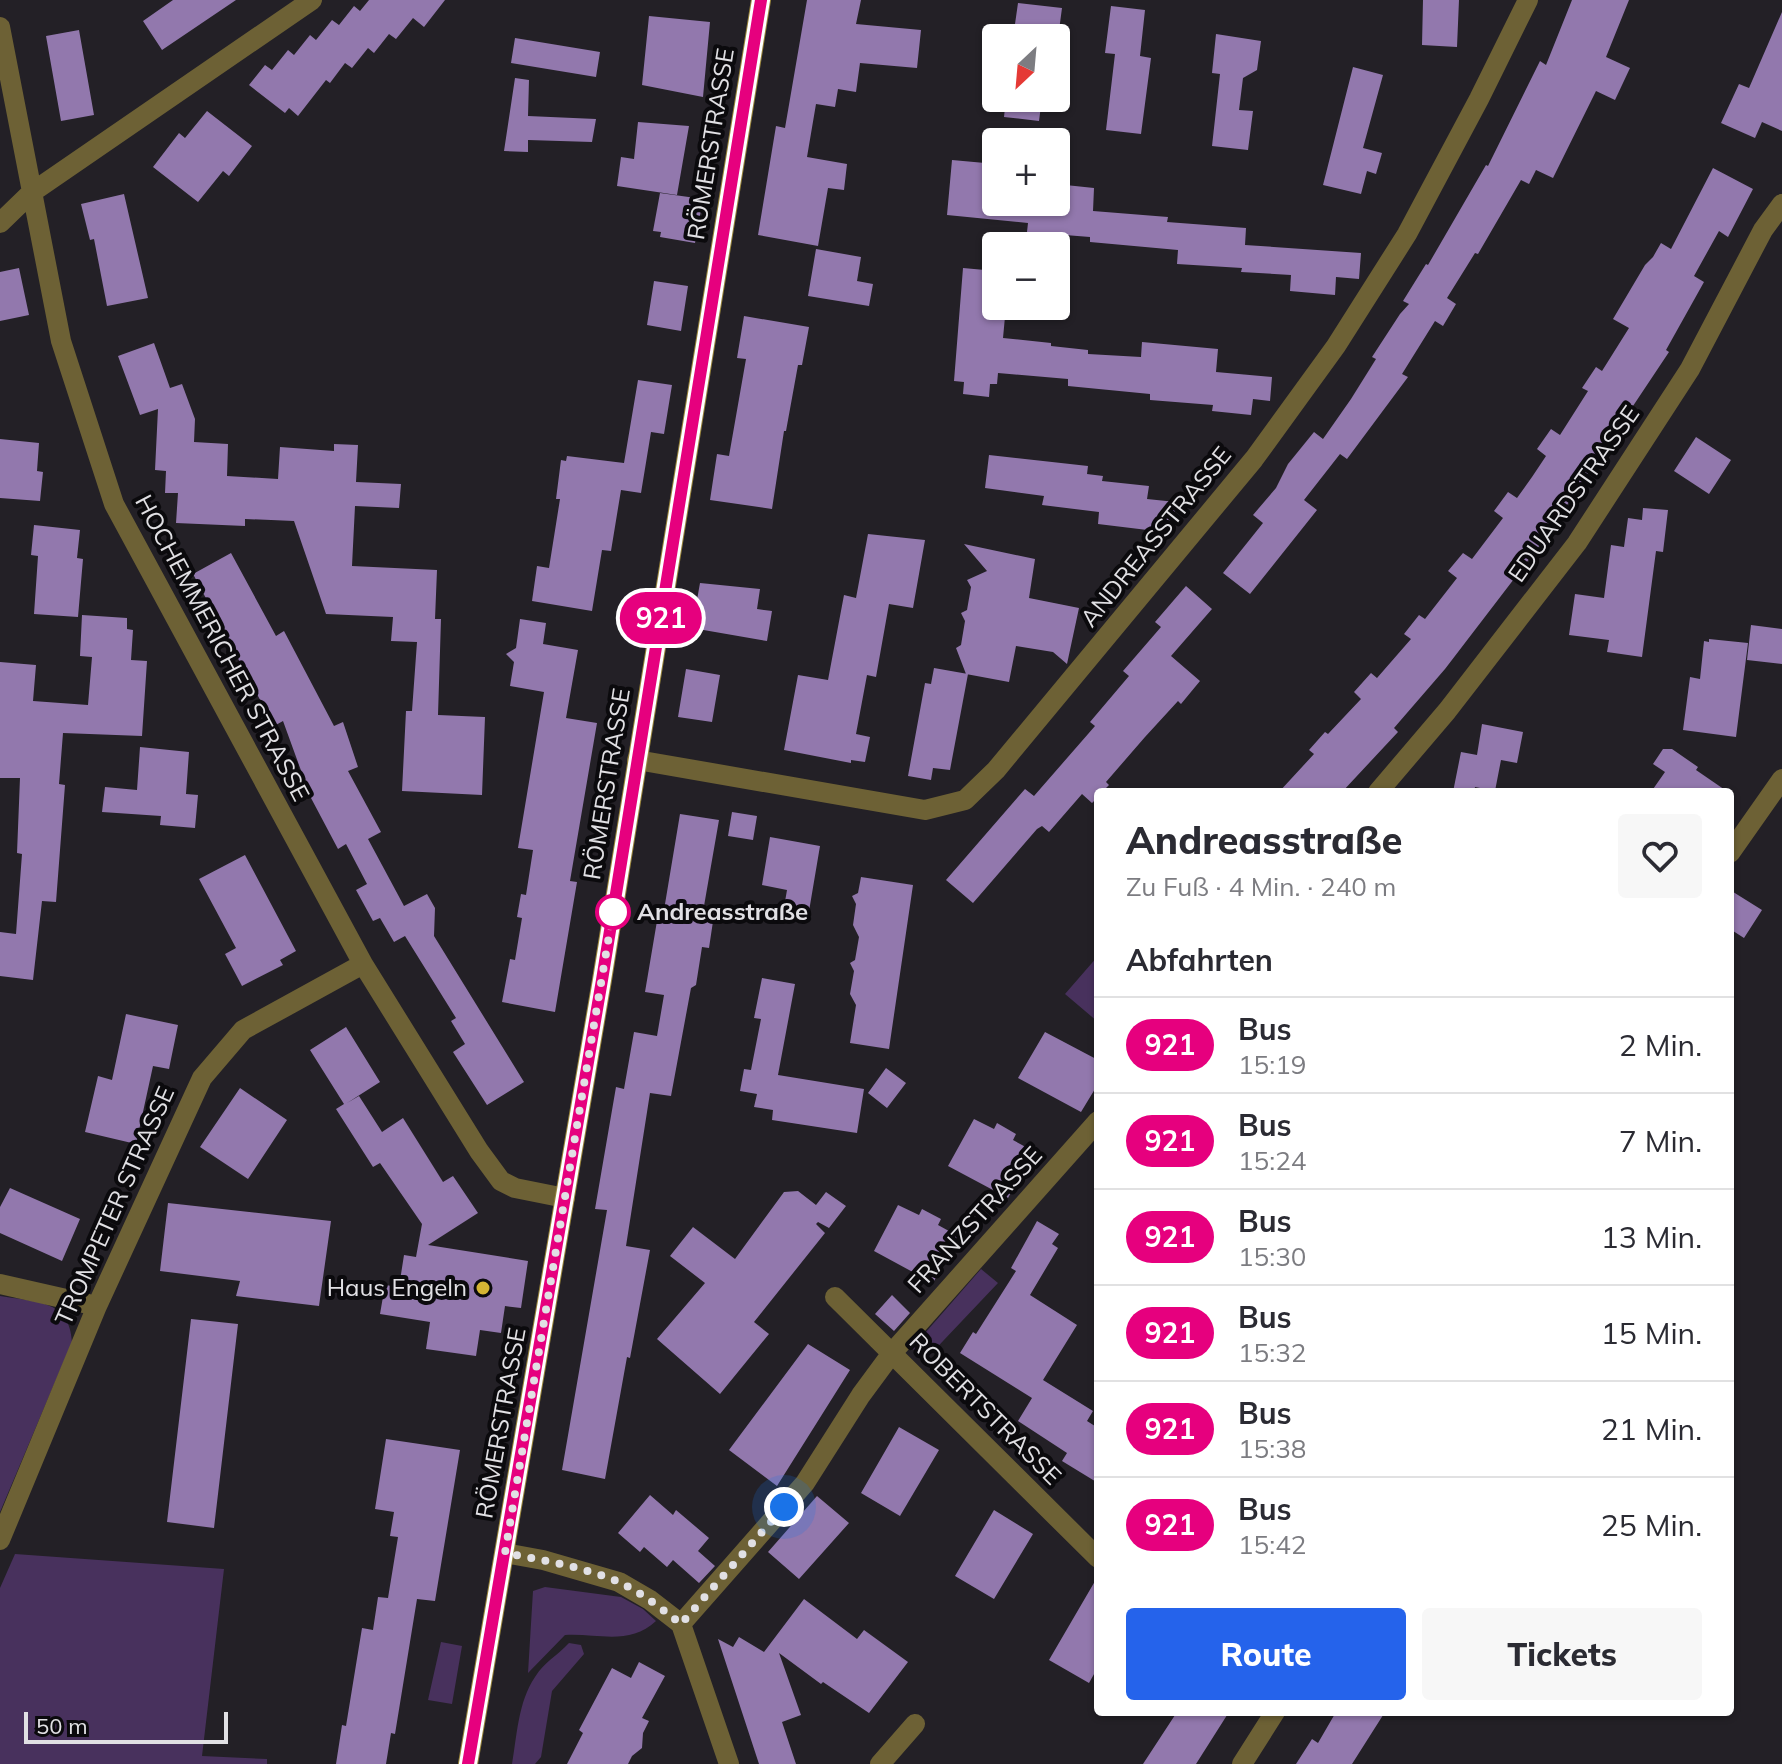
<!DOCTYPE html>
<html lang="de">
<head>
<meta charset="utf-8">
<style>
  body { margin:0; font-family:Mulish,sans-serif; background:#f7f7f7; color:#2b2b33; height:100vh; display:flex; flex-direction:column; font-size:30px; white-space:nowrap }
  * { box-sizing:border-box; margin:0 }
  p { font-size:26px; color:#7c7c81 }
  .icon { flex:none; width:44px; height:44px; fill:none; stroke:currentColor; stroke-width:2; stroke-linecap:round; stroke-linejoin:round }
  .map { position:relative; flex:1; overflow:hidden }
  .details { position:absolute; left:1094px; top:788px; width:640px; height:928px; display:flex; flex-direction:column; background:#fff; border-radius:8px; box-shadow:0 2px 6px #0004 }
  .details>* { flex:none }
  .badge { padding:0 16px; border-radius:26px; font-size:28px; line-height:52px }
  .needle { width:52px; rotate:206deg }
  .controls { position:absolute; left:982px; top:24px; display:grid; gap:16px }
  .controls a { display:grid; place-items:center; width:88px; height:88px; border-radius:8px; background:#fff; box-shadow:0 2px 6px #0004; font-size:40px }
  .scale { position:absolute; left:24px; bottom:20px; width:204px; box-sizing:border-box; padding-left:8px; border:4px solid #e1e0e4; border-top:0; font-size:22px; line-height:28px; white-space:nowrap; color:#e1e0e4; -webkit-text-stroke:6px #0b0a0d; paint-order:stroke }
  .you { position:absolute; width:40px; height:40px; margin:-20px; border:6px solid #fff; border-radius:50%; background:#1a73e8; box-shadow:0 0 0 12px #1a73e833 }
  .map>.badge { position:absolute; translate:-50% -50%; box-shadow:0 0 0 4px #fff }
  h2 { padding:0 32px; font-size:30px; line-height:72px }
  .round { display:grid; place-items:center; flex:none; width:84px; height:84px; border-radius:8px; background:#f7f7f7 }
  .head { display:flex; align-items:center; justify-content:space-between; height:136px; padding:0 32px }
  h1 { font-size:38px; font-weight:800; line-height:60px }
  .primary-button { display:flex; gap:16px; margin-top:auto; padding:16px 32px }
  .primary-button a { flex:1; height:92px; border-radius:8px; background:#2563eb; color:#fff; font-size:32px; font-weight:800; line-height:92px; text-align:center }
  .primary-button a+a { background:#f7f7f7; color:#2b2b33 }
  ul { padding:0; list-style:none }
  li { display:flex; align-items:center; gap:24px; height:96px; padding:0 32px; border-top:2px solid #e1e1e2 }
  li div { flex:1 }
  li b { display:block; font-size:30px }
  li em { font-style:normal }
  li .badge { min-width:88px; font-weight:700; text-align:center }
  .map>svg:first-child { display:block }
  .green { fill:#48315d }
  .building { fill:#9278ad }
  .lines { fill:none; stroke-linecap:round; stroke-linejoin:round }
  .street { stroke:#6d6135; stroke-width:20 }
  .secondary { stroke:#99853b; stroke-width:20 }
  .line-casing { stroke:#fff; stroke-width:18 }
  .line { stroke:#e6007e; stroke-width:12 }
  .walk { stroke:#e1e0e4; stroke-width:8; stroke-dasharray:0 14.4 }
  .stop-dot { fill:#fff; stroke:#e6007e; stroke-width:4 }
  .poi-dot { fill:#d5b534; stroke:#0b0a0d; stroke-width:3 }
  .labels { text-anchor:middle; stroke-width:8; stroke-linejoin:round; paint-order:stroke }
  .street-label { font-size:24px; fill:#e1e0e4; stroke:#0b0a0d }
  .stop-label { font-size:24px; font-weight:bold; fill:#e1e0e4; stroke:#0b0a0d; text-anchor:start }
  .poi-label { font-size:24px; fill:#e1e0e4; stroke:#0b0a0d; text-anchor:end }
</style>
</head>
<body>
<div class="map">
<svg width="1782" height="1764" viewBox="0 0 1782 1764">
  <rect width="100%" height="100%" fill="#232026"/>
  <path class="green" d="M 1098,956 L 1098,1022 L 1065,994 Z
    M 981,1269 L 998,1283 L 925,1360 L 912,1348 Z
    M 0,1296 C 34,1302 70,1299 72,1342 L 0,1512 Z
    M 15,1554 L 224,1569 L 202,1756 L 267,1759 L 267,1764 L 0,1764 L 0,1588 Z
    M 545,1587 L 621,1597 L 643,1609 L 656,1621 C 630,1646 597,1633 565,1635 L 528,1673 L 533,1591 Z
    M 441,1642 L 462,1646 L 452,1704 L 428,1700 Z
    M 569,1643 L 581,1645 L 584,1654 L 552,1691 L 541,1757 L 535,1764 L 512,1764 C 517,1736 518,1702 535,1677 C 545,1661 556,1657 569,1643 Z"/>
  <path class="building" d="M 173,0 L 236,0 L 162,50 L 143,21 Z
    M 369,0 L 445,0 L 424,27 L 413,18 L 396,39 L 389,34 L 374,53 L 368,48 L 352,68 L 345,63 L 330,83 L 326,80 L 298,116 L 289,108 L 285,113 L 249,85 L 265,65 L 272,70 L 288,50 L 294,55 L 310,35 L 316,40 L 332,20 L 339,25 L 354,6 L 360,11 Z
    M 807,0 L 861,0 L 856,24 L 921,30 L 917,68 L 860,63 L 856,92 L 838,89 L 835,107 L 816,104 L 807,157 L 847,164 L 844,190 L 828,188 L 818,246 L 758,235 L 776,126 L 785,128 Z
    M 1423,0 L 1459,0 L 1457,47 L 1422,45 Z
    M 1572,0 L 1629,0 L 1606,57 L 1630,68 L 1615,100 L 1596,91 L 1553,178 L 1536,170 L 1529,184 L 1521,180 L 1478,254 L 1475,253 L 1447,298 L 1456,304 L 1443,326 L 1435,321 L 1402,374 L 1408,377 L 1347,459 L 1340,454 L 1304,500 L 1317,510 L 1250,594 L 1223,573 L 1263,523 L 1253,515 L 1276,488 L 1288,464 L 1314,432 L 1323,439 L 1351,399 L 1376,359 L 1372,357 L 1400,314 L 1409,304 L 1403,301 L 1426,264 L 1428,265 L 1486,165 L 1488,166 L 1540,61 L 1546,65 Z
    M 1018,3 L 1062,8 L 1058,38 L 1013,38 Z
    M 1111,6 L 1145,10 L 1140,56 L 1151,58 L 1141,134 L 1106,130 L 1115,54 L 1105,53 Z
    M 1782,12 L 1782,131 L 1762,122 L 1755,138 L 1721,123 L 1739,84 L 1749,88 Z
    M 649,16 L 710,22 L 703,97 L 642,85 Z
    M 79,30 L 94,115 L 61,121 L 46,36 Z
    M 1216,34 L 1261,41 L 1257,70 L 1243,78 L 1239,110 L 1253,111 L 1248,150 L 1212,146 L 1220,74 L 1212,73 Z
    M 515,38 L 600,52 L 596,77 L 511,63 Z
    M 1353,67 L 1383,75 L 1363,148 L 1382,153 L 1376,174 L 1367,171 L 1361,194 L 1323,185 Z
    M 515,78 L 529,80 L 528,116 L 596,119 L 592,142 L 528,140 L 528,152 L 504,151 Z
    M 1006,98 L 1042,98 L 1039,121 L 1004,117 Z
    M 207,111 L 252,146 L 229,176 L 223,171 L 198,202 L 153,167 L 179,133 L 185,138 Z
    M 638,122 L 689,126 L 677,195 L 617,186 L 621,157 L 634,159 Z
    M 952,160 L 996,164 L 996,202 L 1056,202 L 1056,184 L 1094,188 L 1093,211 L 1168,217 L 1167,222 L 1246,228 L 1245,245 L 1361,253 L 1359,279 L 1336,277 L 1335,295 L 1290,291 L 1291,275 L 1241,272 L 1242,268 L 1177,264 L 1178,250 L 1090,242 L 1090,237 L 1027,232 L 1028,223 L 947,215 Z
    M 1713,168 L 1753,189 L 1728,237 L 1719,231 L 1694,276 L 1704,282 L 1666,350 L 1669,352 L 1543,541 L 1445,669 L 1394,728 L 1398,732 L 1342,792 L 1279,792 L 1314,754 L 1309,750 L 1325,732 L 1328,734 L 1361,699 L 1354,692 L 1371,673 L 1377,678 L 1411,639 L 1404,634 L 1419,615 L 1425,619 L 1457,578 L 1448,571 L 1463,553 L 1472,559 L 1503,518 L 1494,511 L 1508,492 L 1517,498 L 1532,477 L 1546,456 L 1537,449 L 1551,429 L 1560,435 L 1588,391 L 1582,388 L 1596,367 L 1602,371 L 1629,328 L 1613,319 L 1645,265 L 1653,257 L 1661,243 L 1671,249 Z
    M 660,193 L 703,199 L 695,243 L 660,237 L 661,232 L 653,231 Z
    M 124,194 L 148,298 L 107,306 L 94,239 L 90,240 L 81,204 Z
    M 816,249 L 861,257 L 857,281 L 873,284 L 869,306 L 808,296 Z
    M 19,268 L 29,315 L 0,321 L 0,272 Z
    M 963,268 L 996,271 L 996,306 L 1006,306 L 1003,338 L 1051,343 L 1051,346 L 1088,350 L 1088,354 L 1141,357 L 1142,342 L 1218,349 L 1216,372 L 1272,377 L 1270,401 L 1253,399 L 1251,415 L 1212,411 L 1213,405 L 1150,400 L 1150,394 L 1068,386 L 1068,379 L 998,373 L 997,384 L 990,384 L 989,397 L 963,394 L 964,382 L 954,381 Z
    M 654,281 L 688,286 L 681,331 L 647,325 Z
    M 744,316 L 809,327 L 802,365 L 798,365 L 786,431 L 784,431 L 772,509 L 710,500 L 717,454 L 729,456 L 746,359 L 737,358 Z
    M 154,343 L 170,388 L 182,384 L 195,419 L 194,442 L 228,444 L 227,476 L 278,479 L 280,447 L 334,451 L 334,444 L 358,445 L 356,482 L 401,484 L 399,508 L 355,506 L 352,566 L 437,570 L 435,619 L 441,619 L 438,715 L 485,717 L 482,795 L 402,791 L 406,711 L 412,711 L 417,642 L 391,641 L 393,617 L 326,614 L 294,521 L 245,519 L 245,526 L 176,523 L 178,493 L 165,493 L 166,471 L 155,470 L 158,409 L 140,415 L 118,356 Z
    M 638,380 L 672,385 L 664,434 L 651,432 L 641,493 L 621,490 L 611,551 L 602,550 L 592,611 L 532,601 L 537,566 L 549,568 L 560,499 L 556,499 L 561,460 L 566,461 L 567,456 L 624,463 Z
    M 1696,437 L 1731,460 L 1709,494 L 1674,471 Z
    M 0,439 L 39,443 L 37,471 L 43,472 L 40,501 L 0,498 Z
    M 989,455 L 1088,466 L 1087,474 L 1103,476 L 1102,481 L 1149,486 L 1147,499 L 1176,502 L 1172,533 L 1098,524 L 1099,512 L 1042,505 L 1044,496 L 985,488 Z
    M 1643,508 L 1668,510 L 1663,552 L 1656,551 L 1642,657 L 1607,652 L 1609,640 L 1569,635 L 1575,594 L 1604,598 L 1611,545 L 1624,547 L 1628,518 L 1642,520 Z
    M 34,525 L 80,530 L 77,558 L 83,559 L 78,617 L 34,614 L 38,556 L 31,555 Z
    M 868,534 L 925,540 L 913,608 L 889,604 L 876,677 L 867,675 L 856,734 L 870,737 L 865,762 L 851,760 L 851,763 L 784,750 L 798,675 L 828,680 L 844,595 L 856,598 Z
    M 964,544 L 1035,559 L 1029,598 L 1079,608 L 1067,664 L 1053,652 L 1016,646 L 1009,682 L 966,674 L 956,648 L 961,645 L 965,621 L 961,613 L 967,610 L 971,587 L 967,580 L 987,571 Z
    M 231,553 L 276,636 L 284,631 L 334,726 L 343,722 L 358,767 L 348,771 L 381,832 L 368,839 L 404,906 L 427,894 L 435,908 L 434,936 L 524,1082 L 487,1105 L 453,1052 L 465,1044 L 451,1021 L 456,1018 L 405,936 L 394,942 L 380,918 L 373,921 L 356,890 L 367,884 L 346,844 L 338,849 L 311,798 L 283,721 L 274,726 L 193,574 Z
    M 700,583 L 760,589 L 757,609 L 772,611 L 767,641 L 692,628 Z
    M 1186,586 L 1212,609 L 1171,656 L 1200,681 L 1181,704 L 1178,701 L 1145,737 L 1106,782 L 1109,785 L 1102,792 L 1098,792 L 1098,797 L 1092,803 L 1082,794 L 1049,832 L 1042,826 L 1037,829 L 973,903 L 946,880 L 1025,789 L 1034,796 L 1095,726 L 1090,722 L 1129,676 L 1123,671 L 1161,627 L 1155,622 Z
    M 82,615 L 127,618 L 127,629 L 133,630 L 131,660 L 147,661 L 142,736 L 63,733 L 59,784 L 65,785 L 56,902 L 42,901 L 33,980 L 0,976 L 0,932 L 16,934 L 22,854 L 17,853 L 20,778 L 0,778 L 0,662 L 36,665 L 33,701 L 88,705 L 92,657 L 80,656 Z
    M 520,619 L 546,623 L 543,644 L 578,650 L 566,718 L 597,723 L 570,881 L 577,882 L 555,1012 L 502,1002 L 510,959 L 515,960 L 522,918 L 517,917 L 521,894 L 526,895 L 533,850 L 518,848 L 544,692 L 510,686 L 514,662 L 506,654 L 516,648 Z
    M 1751,625 L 1782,629 L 1782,664 L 1747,660 Z
    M 1709,639 L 1748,643 L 1736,737 L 1683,730 L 1690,677 L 1700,679 L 1704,641 L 1709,642 Z
    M 934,668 L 968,674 L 950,770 L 933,768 L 931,780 L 908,776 L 925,683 L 931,684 Z
    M 686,669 L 720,675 L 712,722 L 678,717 Z
    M 1482,724 L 1523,732 L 1517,763 L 1501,760 L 1495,791 L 1475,787 L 1474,792 L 1453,792 L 1461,752 L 1477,755 Z
    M 140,747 L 189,752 L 186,794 L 198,795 L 195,828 L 160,825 L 161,816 L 102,812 L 105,787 L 137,790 Z
    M 1663,749 L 1672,749 L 1698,767 L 1696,770 L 1728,792 L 1651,792 L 1665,772 L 1653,764 Z
    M 732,812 L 757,816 L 753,840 L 728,836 Z
    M 680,814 L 719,820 L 704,906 L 715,908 L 709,948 L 702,947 L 696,985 L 691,988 L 671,1096 L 650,1093 L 626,1246 L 650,1250 L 630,1358 L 627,1357 L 605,1479 L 562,1470 L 607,1210 L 595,1209 L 616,1087 L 624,1089 L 634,1032 L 657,1036 L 664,995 L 645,992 L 658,915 L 663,916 Z
    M 770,837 L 820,846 L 807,923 L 782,919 L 787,890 L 762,885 Z
    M 245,855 L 296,951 L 280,960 L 283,965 L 242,986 L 225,954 L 236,948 L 199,879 Z
    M 861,877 L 913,885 L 889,1049 L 850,1043 L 856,1005 L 850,994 L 854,971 L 850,963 L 855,960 L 859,937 L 853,925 L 856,904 L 852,896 L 858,893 Z
    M 1730,890 L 1762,910 L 1744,938 L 1730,929 Z
    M 762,978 L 795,984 L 778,1075 L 864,1089 L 857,1133 L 772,1120 L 773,1110 L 754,1107 L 757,1094 L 740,1091 L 744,1069 L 751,1070 L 761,1019 L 754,1018 Z
    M 126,1014 L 178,1025 L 169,1069 L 153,1066 L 136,1144 L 85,1132 L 98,1076 L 112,1080 Z
    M 346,1027 L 380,1082 L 347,1103 L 359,1096 L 382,1132 L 403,1118 L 443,1182 L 453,1176 L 478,1213 L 428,1245 L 528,1261 L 521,1308 L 505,1306 L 501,1333 L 480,1330 L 476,1356 L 426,1349 L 430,1322 L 380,1314 L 385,1285 L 399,1287 L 404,1255 L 416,1257 L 422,1224 L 380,1163 L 373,1167 L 336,1109 L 344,1104 L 310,1050 Z
    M 1045,1032 L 1098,1060 L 1098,1084 L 1081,1112 L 1018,1078 Z
    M 886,1068 L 906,1083 L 887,1108 L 868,1093 Z
    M 240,1088 L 287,1120 L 248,1179 L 200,1147 Z
    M 974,1119 L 994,1129 L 997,1123 L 1016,1134 L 1013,1140 L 1033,1151 L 1008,1198 L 948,1166 Z
    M 10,1188 L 80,1219 L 62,1261 L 0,1233 L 0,1207 Z
    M 798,1191 L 816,1205 L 826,1192 L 846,1206 L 829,1228 L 818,1222 L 816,1224 L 825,1233 L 754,1322 L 769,1334 L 720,1394 L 657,1339 L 705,1283 L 670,1256 L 693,1227 L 735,1259 L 784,1192 Z
    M 168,1203 L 331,1221 L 319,1306 L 236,1296 L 240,1281 L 160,1271 Z
    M 898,1205 L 919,1215 L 922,1209 L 941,1219 L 938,1225 L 958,1236 L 933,1283 L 874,1251 Z
    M 1037,1221 L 1059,1234 L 1052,1244 L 1058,1248 L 1030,1295 L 1077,1325 L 1043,1380 L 1093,1411 L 1087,1421 L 1098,1428 L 1098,1483 L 1062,1461 L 1067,1453 L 1018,1421 L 1032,1398 L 960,1353 L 973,1332 L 976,1334 L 1016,1271 L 1011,1268 Z
    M 892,1295 L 910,1313 L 894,1331 L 875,1314 Z
    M 191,1319 L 238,1324 L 214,1528 L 167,1522 Z
    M 808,1344 L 850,1370 L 777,1486 L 729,1450 Z
    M 899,1427 L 939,1450 L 900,1516 L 861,1493 Z
    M 386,1439 L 460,1450 L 435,1601 L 417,1599 L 395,1734 L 391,1733 L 386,1764 L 336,1764 L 342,1725 L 346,1726 L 362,1628 L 373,1630 L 378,1597 L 388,1598 L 398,1537 L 390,1536 L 394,1512 L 375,1509 Z
    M 650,1495 L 673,1515 L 676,1510 L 709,1538 L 698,1551 L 715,1566 L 699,1583 L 673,1560 L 667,1567 L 644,1547 L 640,1552 L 618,1533 Z
    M 817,1496 L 849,1523 L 799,1579 L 768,1552 Z
    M 994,1510 L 1033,1534 L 994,1599 L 955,1576 Z
    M 1098,1576 L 1098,1667 L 1089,1683 L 1049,1660 Z
    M 804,1599 L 857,1639 L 864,1630 L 908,1662 L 869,1713 L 823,1682 L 821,1684 L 779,1653 L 801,1715 L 782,1722 L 796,1764 L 759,1764 L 718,1639 L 733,1647 L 739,1637 L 764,1652 Z
    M 639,1662 L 665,1676 L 642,1718 L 649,1721 L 643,1733 L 642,1748 L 632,1756 L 628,1764 L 567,1764 L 583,1733 L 579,1730 L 612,1668 L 631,1678 Z
    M 1177,1712 L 1229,1712 L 1196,1764 L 1143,1764 Z
    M 1336,1712 L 1385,1712 L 1352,1764 L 1296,1764 L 1312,1739 L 1318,1743 Z"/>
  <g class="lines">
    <path class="street" d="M 0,27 L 61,341 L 114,504 L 363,964 L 479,1151 L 501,1181 L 515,1188 L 565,1198
      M 0,223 L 31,193 L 312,0
      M 637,760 L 925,810 L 965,800 L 996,770 L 1254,459 L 1336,346 L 1407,234 L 1479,99 L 1528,0
      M 1378,792 L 1447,711 L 1577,543 L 1690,369 L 1763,230 L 1782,204
      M 1730,853 L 1782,779
      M 0,1284 L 97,1306
      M 835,1297 L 1098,1558
      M 0,1540 L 97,1306 L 202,1078 L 243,1030 L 363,964
      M 505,1553 L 543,1560 L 619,1582 L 650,1600 L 681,1624 L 729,1764
      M 681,1624 L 805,1483 L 861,1395 L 892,1353 L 1098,1121
      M 880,1764 L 915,1724
      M 1242,1764 L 1275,1712"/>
    <path class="secondary" d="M 468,1764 L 602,980 L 761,0"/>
  </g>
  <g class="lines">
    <defs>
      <path id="line" d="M 468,1764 L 602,980 L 761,0"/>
    </defs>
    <use href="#line" class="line-casing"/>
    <use href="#line" class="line"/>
    <path class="walk" d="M 613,912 L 505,1553 C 542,1560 584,1567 619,1582 C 642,1593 662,1609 681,1624 L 784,1507"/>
  </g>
  <circle class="stop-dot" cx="613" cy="912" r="16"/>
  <circle class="poi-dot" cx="483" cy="1288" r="8"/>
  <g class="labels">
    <g class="street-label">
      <text transform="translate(711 144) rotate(-81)" y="8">RÖMERSTRASSE</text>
      <text transform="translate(1574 494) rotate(-55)" y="8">EDUARDSTRASSE</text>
      <text transform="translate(1156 537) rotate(-51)" y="8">ANDREASSTRASSE</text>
      <text transform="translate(222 648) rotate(62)" y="8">HOCHEMMERICHER STRASSE</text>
      <text transform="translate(607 784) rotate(-81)" y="8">RÖMERSTRASSE</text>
      <text transform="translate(115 1206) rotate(-66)" y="8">TROMPETER STRASSE</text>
      <text transform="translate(975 1220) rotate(-48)" y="8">FRANZSTRASSE</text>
      <text transform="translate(985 1409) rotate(45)" y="8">ROBERTSTRASSE</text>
      <text transform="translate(501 1423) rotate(-80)" y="8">RÖMERSTRASSE</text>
    </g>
    <g class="stop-label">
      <text x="637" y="920">Andreasstraße</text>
    </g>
    <g class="poi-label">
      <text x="467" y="1296">Haus Engeln</text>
    </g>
  </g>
</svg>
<div class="controls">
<a><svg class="needle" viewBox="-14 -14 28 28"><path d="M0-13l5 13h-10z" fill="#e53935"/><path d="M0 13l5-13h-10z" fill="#7c7c81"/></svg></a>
<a>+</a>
<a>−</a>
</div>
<div class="scale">50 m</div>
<div class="you" style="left:784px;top:1507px"></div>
<b class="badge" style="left:661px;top:618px;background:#e6007e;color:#fff">921</b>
<section class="details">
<div class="head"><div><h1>Andreasstraße</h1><p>Zu Fuß · 4 Min. · 240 m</p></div><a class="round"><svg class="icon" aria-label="heart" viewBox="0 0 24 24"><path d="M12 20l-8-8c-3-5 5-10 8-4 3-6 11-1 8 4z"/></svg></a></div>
<h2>Abfahrten</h2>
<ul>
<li><span class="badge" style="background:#e6007e;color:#fff">921</span><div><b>Bus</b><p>15:19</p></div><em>2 Min.</em></li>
<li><span class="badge" style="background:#e6007e;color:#fff">921</span><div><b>Bus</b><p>15:24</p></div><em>7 Min.</em></li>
<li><span class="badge" style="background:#e6007e;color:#fff">921</span><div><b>Bus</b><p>15:30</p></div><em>13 Min.</em></li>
<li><span class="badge" style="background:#e6007e;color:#fff">921</span><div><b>Bus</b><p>15:32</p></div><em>15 Min.</em></li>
<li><span class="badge" style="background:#e6007e;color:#fff">921</span><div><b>Bus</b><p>15:38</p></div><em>21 Min.</em></li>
<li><span class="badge" style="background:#e6007e;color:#fff">921</span><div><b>Bus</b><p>15:42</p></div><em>25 Min.</em></li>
</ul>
<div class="primary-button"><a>Route</a><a>Tickets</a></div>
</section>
</div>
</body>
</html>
